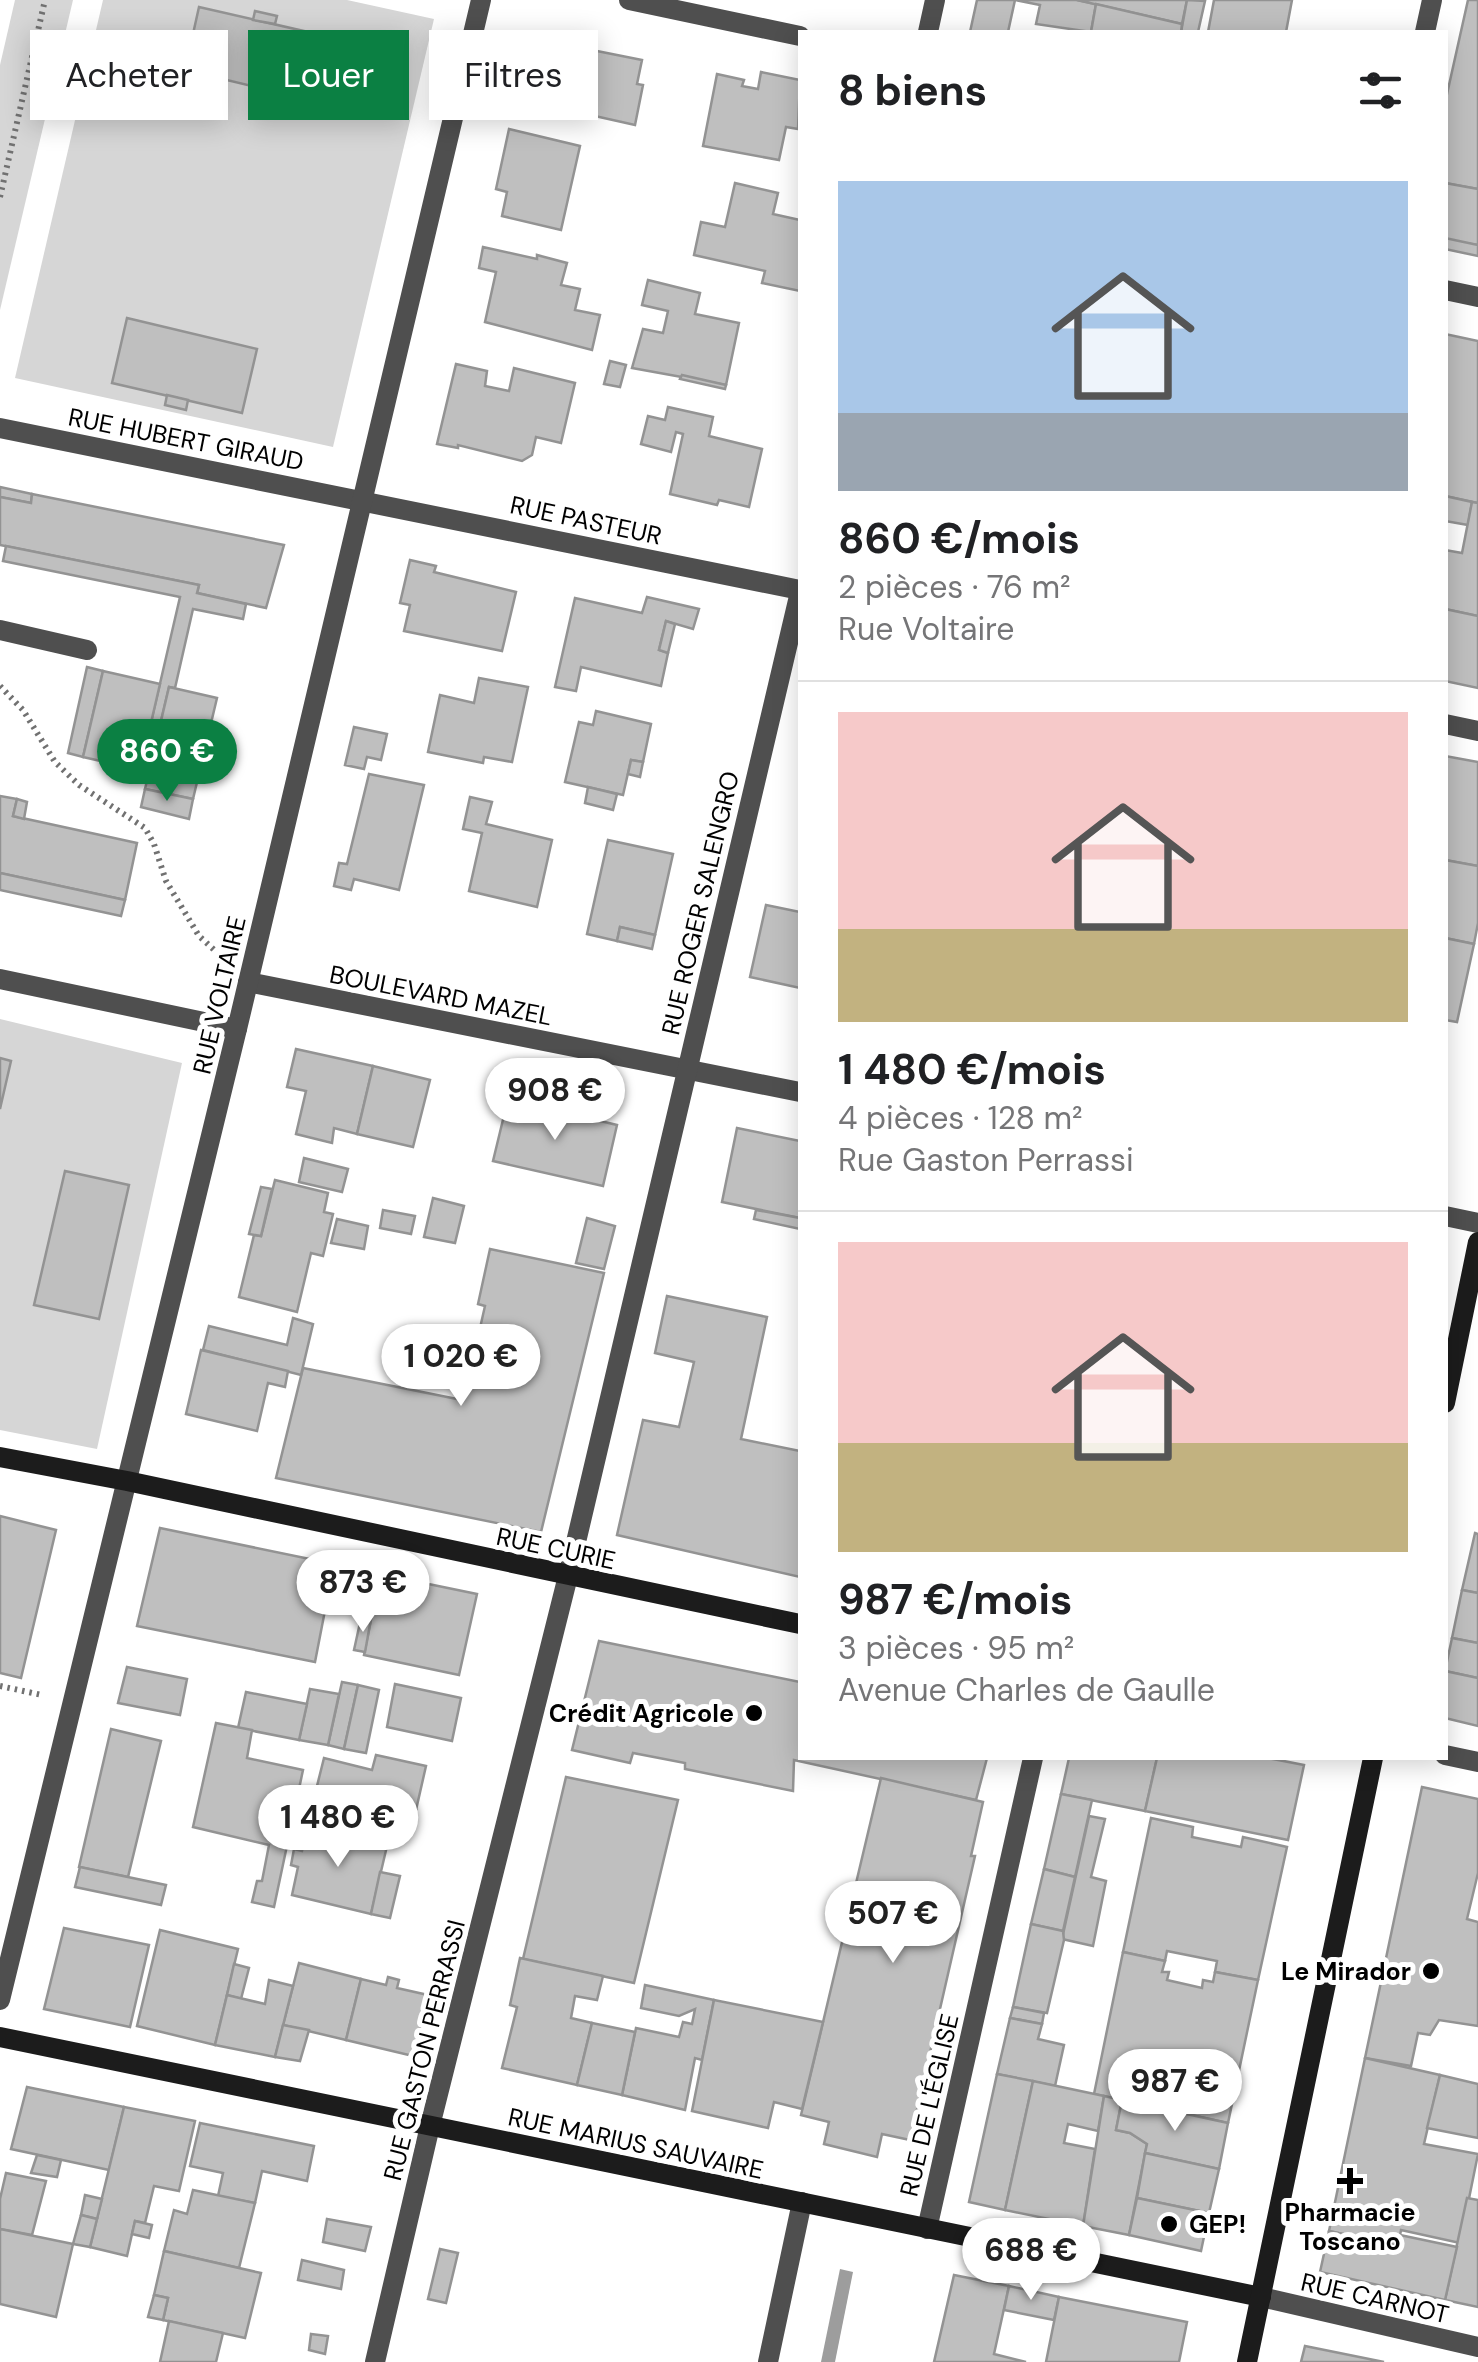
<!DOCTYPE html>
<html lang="fr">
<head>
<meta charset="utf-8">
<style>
  body { margin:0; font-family:"DM Sans",sans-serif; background:#f2f2f2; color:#202124; height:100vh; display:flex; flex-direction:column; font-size:38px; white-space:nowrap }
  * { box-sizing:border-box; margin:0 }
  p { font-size:32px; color:#757577 }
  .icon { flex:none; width:55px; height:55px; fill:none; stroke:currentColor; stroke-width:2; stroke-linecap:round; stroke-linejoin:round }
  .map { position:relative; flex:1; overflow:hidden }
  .details { position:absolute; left:798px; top:30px; width:650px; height:1730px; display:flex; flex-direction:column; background:#fff; border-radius:0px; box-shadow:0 5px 25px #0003 }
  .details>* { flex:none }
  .guide { position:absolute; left:30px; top:30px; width:618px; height:90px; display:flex; gap:20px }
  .price { position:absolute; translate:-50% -85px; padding:0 22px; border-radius:35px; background:#fff; color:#222; font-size:32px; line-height:65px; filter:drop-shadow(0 2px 5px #0008) }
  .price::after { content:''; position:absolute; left:50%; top:60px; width:30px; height:22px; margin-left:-15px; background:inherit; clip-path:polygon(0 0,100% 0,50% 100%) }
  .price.current { background:#0b8043; color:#fff }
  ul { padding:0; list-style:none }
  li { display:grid; align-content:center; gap:20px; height:530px; padding:0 40px }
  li+li { border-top:2px solid #e0e0e0 }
  li span { display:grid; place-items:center; height:310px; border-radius:0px; color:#555 }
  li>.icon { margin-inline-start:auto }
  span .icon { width:180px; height:180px; fill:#fffc; stroke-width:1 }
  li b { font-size:42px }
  h2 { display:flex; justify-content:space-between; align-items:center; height:120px; padding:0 40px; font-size:42px }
  .chip { padding:0 35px; border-radius:0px; background:#fff; box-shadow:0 5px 25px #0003; font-size:35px; line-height:90px }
  .chip.current { background:#0b8043; color:#fff }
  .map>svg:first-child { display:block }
  .green { fill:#d6d6d6 }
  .water { fill:#9d9d9d }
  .building { fill:#bfbfbf; stroke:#939393; stroke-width:2.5 }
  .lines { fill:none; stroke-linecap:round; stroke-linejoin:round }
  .path { stroke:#717171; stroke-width:6; stroke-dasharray:2.5 5; stroke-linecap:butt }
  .service { stroke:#4f4f4f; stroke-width:20 }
  .minor { stroke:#4f4f4f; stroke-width:20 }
  .secondary { stroke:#1c1c1c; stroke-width:20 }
  .poi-dot { fill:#000; stroke:#fff; stroke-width:4 }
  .labels { text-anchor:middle; stroke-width:10; stroke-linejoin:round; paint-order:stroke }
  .street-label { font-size:25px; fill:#000; stroke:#fff }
  .poi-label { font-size:25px; font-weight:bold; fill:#000; stroke:#fff; text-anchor:end }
</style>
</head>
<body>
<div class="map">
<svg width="1478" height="2362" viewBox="0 0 1478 2362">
  <rect width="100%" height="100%" fill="#fff"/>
  <g class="green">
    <polygon points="15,0 73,0 0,310 0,65"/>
    <polygon points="103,0 347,0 434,19 333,447 15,378"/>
    <polygon points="0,1019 182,1063 97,1449 0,1430"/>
  </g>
  <polygon class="water" points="840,2269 853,2272 835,2362 821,2362"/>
  <g class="building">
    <polygon points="977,0 1077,0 1096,4 1091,32 1036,24 1040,5 1015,0 1008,32 970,32"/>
    <polygon points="1077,0 1187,0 1182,24"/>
    <polygon points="1187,0 1205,1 1198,32 1181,32"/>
    <polygon points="1214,0 1292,0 1286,32 1208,32"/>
    <polygon points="1468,0 1478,0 1478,189 1445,183 1445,103"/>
    <polygon points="1096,4 1182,24 1181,32 1091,32"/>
    <polygon points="199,7 330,37 315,101 185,70"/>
    <polygon points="255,11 277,16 275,24 253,20"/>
    <polygon points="532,38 642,60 637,84 643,85 635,125 519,99"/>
    <polygon points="761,72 800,80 798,129 786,127 779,160 703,146 717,74 744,80 742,86 758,89"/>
    <polygon points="509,129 580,146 561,230 502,216 507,192 496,189"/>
    <polygon points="735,183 778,193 773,214 800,220 800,291 762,283 765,271 694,255 701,222 725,227"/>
    <polygon points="1445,183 1478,189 1478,245 1445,240"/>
    <polygon points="1445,238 1478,245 1478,256 1445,249"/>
    <polygon points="483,247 537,259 537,255 567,263 561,285 580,289 575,310 600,315 592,350 485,322 496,272 479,268"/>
    <polygon points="648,280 700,293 695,314 739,323 726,385 632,368 643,329 663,333 668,311 642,305"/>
    <polygon points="127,318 257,349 242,413 112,383"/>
    <polygon points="1445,334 1478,341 1478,503 1445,496"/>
    <polygon points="610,361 626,365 620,387 604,384"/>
    <polygon points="456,364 487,371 485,386 509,391 514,368 575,383 561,443 536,437 532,455 522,461 458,445 458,448 437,444"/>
    <polygon points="682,375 726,385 725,389 680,379"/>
    <polygon points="167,395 188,400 186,410 165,405"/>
    <polygon points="668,407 713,417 709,436 762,449 749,507 719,500 717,505 670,494 683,434 676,432 671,452 641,444 648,416 665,420"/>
    <polygon points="0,487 32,494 31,503 0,497"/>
    <polygon points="32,494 284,545 266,608 197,593 199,585 0,545 0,497 31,503"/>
    <polygon points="1445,496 1472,502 1468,525 1445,521"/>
    <polygon points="1472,502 1478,503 1478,616 1445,609 1445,550 1462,553"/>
    <polygon points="6,546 199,585 197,593 246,604 243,619 193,609 175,688 169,687 149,772 140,770 180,597 3,561"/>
    <polygon points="410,560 436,566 434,572 516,592 502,651 404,631 410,605 400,603"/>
    <polygon points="647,597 699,609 693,629 666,621 659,650 668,653 661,686 581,667 576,691 555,687 575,598 642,613"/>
    <polygon points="1445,609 1478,616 1478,688 1445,681"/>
    <polygon points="666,621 675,624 668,653 659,650"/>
    <polygon points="87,667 103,671 83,757 68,753"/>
    <polygon points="103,671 160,684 140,770 83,757"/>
    <polygon points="479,678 528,687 512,762 484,757 483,763 428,752 440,695 474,703"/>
    <polygon points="169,687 217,698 193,799 145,789"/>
    <polygon points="596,711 651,724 643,762 631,760 623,795 565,782 579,722 593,725"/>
    <polygon points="354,727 387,734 381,760 367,757 364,769 345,765"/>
    <polygon points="1445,756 1478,762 1478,866 1445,860"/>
    <polygon points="631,760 643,762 640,777 628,774"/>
    <polygon points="369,774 424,785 399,890 354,879 351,890 334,886 339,863 347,864"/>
    <polygon points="588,787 617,794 613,810 585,803"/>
    <polygon points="145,789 193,799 189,819 141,807"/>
    <polygon points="0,796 17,799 13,816 137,843 125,900 0,873"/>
    <polygon points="470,797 492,802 486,824 552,840 537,907 469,891 482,833 463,829"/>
    <polygon points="17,799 27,802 24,819 13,816"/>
    <polygon points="608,840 673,854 655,935 620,927 617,941 587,934"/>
    <polygon points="1445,860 1478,866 1478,923 1474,944 1445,938"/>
    <polygon points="0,873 125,900 121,916 0,890"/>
    <polygon points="766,905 800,912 800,988 750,977"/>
    <polygon points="620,927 655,935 652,949 617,941"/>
    <polygon points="1445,938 1474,944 1457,1022 1445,1020"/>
    <polygon points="296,1049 373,1066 357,1134 334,1128 332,1143 296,1134 306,1091 287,1087"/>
    <polygon points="0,1058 11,1061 0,1109"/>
    <polygon points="373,1066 430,1080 413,1147 357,1134"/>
    <polygon points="508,1099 617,1125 603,1186 493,1161"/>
    <polygon points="737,1128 800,1141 800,1218 722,1202"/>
    <polygon points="304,1158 348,1169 342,1192 299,1182"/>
    <polygon points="65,1171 129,1185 99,1319 34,1305"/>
    <polygon points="275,1180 328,1193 324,1212 333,1214 323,1256 311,1253 297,1312 239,1297 254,1235 261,1236"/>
    <polygon points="261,1187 272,1189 261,1236 249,1234"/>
    <polygon points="433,1198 464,1206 455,1243 424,1237"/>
    <polygon points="383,1210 415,1216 411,1234 380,1228"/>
    <polygon points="756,1210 800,1218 800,1229 754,1219"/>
    <polygon points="587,1218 615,1226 604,1269 576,1263"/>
    <polygon points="337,1219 368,1226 364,1249 331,1243"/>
    <polygon points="490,1249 604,1273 541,1532 276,1478 303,1368 457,1399 467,1358 473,1359 485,1306 478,1304"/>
    <polygon points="667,1296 767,1317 741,1439 800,1451 800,1577 617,1535 643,1420 679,1427 694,1362 655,1353"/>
    <polygon points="293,1318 313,1324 301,1375 203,1350 209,1326 287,1345"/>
    <polygon points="201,1350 288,1371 285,1387 268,1383 257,1431 186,1414"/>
    <polygon points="0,1516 56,1530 21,1678 0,1673"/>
    <polygon points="160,1528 334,1564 315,1662 137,1626"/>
    <polygon points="1475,1533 1478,1534 1478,1593 1462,1590"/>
    <polygon points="334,1564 380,1574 373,1612 327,1602"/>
    <polygon points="380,1574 477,1594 459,1675 364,1655"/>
    <polygon points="1462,1590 1478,1593 1478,1643 1452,1638"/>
    <polygon points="361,1618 371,1619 365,1652 354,1650"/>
    <polygon points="1452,1638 1478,1643 1478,1678 1445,1671"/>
    <polygon points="599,1641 800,1682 800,1758 987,1758 976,1800 794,1760 793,1791 685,1769 685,1763 633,1753 630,1763 572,1750"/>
    <polygon points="127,1667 187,1679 180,1715 118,1703"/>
    <polygon points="1445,1671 1478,1678 1478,1726 1445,1718"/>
    <polygon points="342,1682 358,1685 344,1749 328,1745"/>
    <polygon points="395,1684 461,1698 452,1741 387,1727"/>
    <polygon points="358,1685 379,1690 366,1753 344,1749"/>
    <polygon points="310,1689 339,1694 328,1745 299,1740"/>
    <polygon points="246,1692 307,1704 299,1740 238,1728"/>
    <polygon points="216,1723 252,1730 247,1758 303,1770 274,1907 252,1902 257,1881 262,1881 269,1845 193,1827"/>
    <polygon points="111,1729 161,1741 128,1877 79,1867"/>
    <polygon points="376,1755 426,1766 416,1810 397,1805 387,1846 307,1827 313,1805 306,1803 309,1789 316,1790 324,1758 372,1770"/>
    <polygon points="1069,1758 1157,1758 1145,1811 1061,1794"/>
    <polygon points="1157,1758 1268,1758 1304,1765 1288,1840 1145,1811"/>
    <polygon points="566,1777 678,1800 634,1983 523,1959"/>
    <polygon points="881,1778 983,1802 971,1856 975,1856 910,2140 882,2134 877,2157 824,2144 829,2122 801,2115"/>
    <polygon points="1422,1787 1478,1799 1478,1873 1467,1919 1478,1922 1478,2026 1439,2020 1430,2035 1418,2033 1411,2066 1365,2058"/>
    <polygon points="1061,1794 1092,1800 1075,1877 1044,1869"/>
    <polygon points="397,1805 416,1810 412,1825 393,1821"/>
    <polygon points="1089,1816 1105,1819 1091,1877 1106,1881 1093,1946 1062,1939"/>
    <polygon points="1151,1818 1193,1827 1192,1837 1241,1847 1243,1837 1287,1847 1258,1980 1215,1972 1217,1961 1167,1951 1165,1961 1123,1952"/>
    <polygon points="307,1827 387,1846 371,1914 292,1895 298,1867 291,1865 294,1849 302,1851"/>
    <polygon points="80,1867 166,1885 161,1905 75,1887"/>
    <polygon points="1044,1869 1075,1877 1063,1931 1031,1924"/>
    <polygon points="380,1872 400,1876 390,1918 371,1914"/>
    <polygon points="1031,1924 1063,1931 1064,1940 1047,2013 1013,2007"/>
    <polygon points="64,1928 149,1945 130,2027 44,2009"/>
    <polygon points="160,1930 238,1949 215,2045 137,2026"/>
    <polygon points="1123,1952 1165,1961 1162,1972 1169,1972 1167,1980 1202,1988 1203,1980 1213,1982 1215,1972 1258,1980 1228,2123 1094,2094"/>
    <polygon points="520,1958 603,1976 597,2000 575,1996 571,2018 592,2023 577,2085 502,2068 517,2007 510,2005"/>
    <polygon points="299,1963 361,1979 346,2040 283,2025"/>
    <polygon points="234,1964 249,1968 241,1999 227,1995"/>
    <polygon points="388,1977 399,1980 397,1988 428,1995 413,2056 346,2040 361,1979 386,1985"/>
    <polygon points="269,1980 293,1986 275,2057 215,2045 227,1995 265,2004"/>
    <polygon points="645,1985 714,2000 702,2060 695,2058 685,2110 622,2095 636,2028 679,2037 683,2022 692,2024 695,2009 679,2016 641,2008"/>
    <polygon points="714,2000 823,2022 802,2109 774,2102 768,2128 692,2111"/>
    <polygon points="1013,2007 1044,2013 1042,2024 1010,2018"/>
    <polygon points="1010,2018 1042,2024 1038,2039 1064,2045 1055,2086 997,2074"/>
    <polygon points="592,2023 635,2032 622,2095 577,2085"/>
    <polygon points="283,2025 309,2030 300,2061 275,2057"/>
    <polygon points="1365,2058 1440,2075 1424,2144 1478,2154 1460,2243 1401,2230 1398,2246 1329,2231"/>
    <polygon points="997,2074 1033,2081 1005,2210 969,2202"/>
    <polygon points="1440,2075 1478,2084 1478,2138 1427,2128"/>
    <polygon points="1033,2081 1104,2096 1098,2131 1068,2124 1064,2143 1095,2149 1083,2226 1005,2210"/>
    <polygon points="27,2087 124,2107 109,2170 11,2149"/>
    <polygon points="1104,2096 1122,2100 1116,2130 1130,2133 1147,2144 1129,2235 1083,2226"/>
    <polygon points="1122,2100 1228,2123 1219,2169 1145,2153 1147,2144 1130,2133 1116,2130"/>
    <polygon points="124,2107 195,2121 179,2191 154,2186 145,2223 135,2221 127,2256 90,2247"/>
    <polygon points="200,2123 314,2146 307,2181 262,2171 255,2203 218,2196 223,2173 190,2166"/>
    <polygon points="1145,2153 1219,2169 1209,2213 1137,2198"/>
    <polygon points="37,2155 61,2160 57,2177 31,2173"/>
    <polygon points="6,2173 46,2181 32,2235 0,2229 0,2199"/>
    <polygon points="193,2190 255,2203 239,2268 164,2251 174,2210 187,2214"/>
    <polygon points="85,2195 102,2199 97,2219 81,2215"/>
    <polygon points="1137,2198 1209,2213 1201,2251 1129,2235"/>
    <polygon points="1467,2198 1478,2200 1478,2307 1445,2300"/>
    <polygon points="81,2215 97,2219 90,2247 73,2244"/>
    <polygon points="327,2219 371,2227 365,2251 323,2242"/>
    <polygon points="135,2221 152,2225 149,2238 132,2234"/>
    <polygon points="0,2229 73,2244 56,2317 0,2304"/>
    <polygon points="1329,2231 1398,2246 1400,2235 1457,2247 1445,2300 1320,2272"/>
    <polygon points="440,2249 458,2253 446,2303 428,2299"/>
    <polygon points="164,2251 261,2273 245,2338 163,2320 168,2298 154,2295"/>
    <polygon points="302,2260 344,2270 341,2289 298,2280"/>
    <polygon points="954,2275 1009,2286 994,2354 1026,2362 934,2362"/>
    <polygon points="1009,2286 1059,2297 1054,2320 1004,2310"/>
    <polygon points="154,2295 168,2298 163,2320 148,2317"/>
    <polygon points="1059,2297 1187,2322 1179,2362 1046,2362"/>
    <polygon points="169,2321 223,2333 216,2362 160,2362"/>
    <polygon points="311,2334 328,2336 325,2354 309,2350"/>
    <polygon points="1305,2346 1384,2362 1301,2362"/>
  </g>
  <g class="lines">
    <g class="path">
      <polyline points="0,197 45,0"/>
      <polyline points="0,686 23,710 55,762 79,785 145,828 154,844 166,881 199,936 222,957"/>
      <polyline points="0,1686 42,1695"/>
    </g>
    <polyline class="service" points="0,630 87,650"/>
    <g class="minor">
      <polyline points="629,0 800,36"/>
      <polyline points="928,32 935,0"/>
      <polyline points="1425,32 1432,0"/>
      <polyline points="1445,290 1478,297"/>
      <polyline points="0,428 800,590"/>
      <polyline points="1445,724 1478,731"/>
      <polyline points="0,979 237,1029"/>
      <polyline points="248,982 800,1092"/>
      <polyline points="1445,1216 1478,1223"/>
      <polyline points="1445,1755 1478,1762"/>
      <polyline points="0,2000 237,1029 481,0"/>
      <polyline points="927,2229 1033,1758"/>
      <polyline points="1261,2297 1478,2347"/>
      <polyline points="375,2362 430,2126 568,1576 800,592"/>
      <polyline points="768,2362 802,2202"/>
    </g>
    <g class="secondary">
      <polyline points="1445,1403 1478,1242"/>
      <polyline points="0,1457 127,1481 800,1624"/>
      <polyline points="0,2037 1261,2297"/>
      <polyline points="1247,2362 1373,1758"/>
    </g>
  </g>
  <g class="poi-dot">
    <circle cx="754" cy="1713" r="10"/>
    <circle cx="1431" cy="1971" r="10"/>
    <path d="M1345 2166h10v10h10v10h-10v10h-10v-10h-10v-10h10z"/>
    <circle cx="1169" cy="2224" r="10"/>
  </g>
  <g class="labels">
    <g class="street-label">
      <text transform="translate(186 439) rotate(11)" y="9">RUE HUBERT GIRAUD</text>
      <text transform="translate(586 520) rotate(12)" y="9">RUE PASTEUR</text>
      <text transform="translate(700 903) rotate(-77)" y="9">RUE ROGER SALENGRO</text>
      <text transform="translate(219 995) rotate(-77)" y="9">RUE VOLTAIRE</text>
      <text transform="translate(441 995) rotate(11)" y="9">BOULEVARD MAZEL</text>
      <text transform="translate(556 1548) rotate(12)" y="9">RUE CURIE</text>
      <text transform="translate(424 2050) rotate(-76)" y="9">RUE GASTON PERRASSI</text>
      <text transform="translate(929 2105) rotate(-77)" y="9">RUE DE L'ÉGLISE</text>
      <text transform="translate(636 2143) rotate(12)" y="9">RUE MARIUS SAUVAIRE</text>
      <text transform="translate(1375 2298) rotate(13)" y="9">RUE CARNOT</text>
    </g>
    <g class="poi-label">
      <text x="734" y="1722">Crédit Agricole</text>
      <text x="1411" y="1980">Le Mirador</text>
      <text x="1350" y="2221" text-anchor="middle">Pharmacie<tspan x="1350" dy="29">Toscano</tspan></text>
      <text x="1189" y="2233" text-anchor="start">GEP!</text>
    </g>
  </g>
</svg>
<b class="price current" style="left:167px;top:804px">860 €</b>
<b class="price" style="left:555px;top:1143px">908 €</b>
<b class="price" style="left:461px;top:1409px">1 020 €</b>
<b class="price" style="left:363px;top:1635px">873 €</b>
<b class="price" style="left:338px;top:1870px">1 480 €</b>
<b class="price" style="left:893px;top:1966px">507 €</b>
<b class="price" style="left:1175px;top:2134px">987 €</b>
<b class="price" style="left:1031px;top:2303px">688 €</b>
<div class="guide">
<a class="chip">Acheter</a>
<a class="chip current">Louer</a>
<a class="chip">Filtres</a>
</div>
<section class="details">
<h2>8 biens<svg class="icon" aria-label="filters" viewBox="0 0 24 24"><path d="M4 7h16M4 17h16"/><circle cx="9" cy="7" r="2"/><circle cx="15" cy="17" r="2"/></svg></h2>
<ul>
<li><span style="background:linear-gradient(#a9c7e8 75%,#9aa5b1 0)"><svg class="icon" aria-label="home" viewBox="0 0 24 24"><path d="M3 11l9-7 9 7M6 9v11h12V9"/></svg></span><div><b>860 €/mois</b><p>2 pièces · 76 m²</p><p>Rue Voltaire</p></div></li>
<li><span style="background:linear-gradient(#f6c9c9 70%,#c2b280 0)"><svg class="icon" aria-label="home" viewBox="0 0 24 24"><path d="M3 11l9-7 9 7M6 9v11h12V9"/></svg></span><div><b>1 480 €/mois</b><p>4 pièces · 128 m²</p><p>Rue Gaston Perrassi</p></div></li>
<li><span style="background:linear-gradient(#f6c9c9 65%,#c2b280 0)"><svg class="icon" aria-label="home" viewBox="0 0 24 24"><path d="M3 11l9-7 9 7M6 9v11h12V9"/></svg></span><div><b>987 €/mois</b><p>3 pièces · 95 m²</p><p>Avenue Charles de Gaulle</p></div></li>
</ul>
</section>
</div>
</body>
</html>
